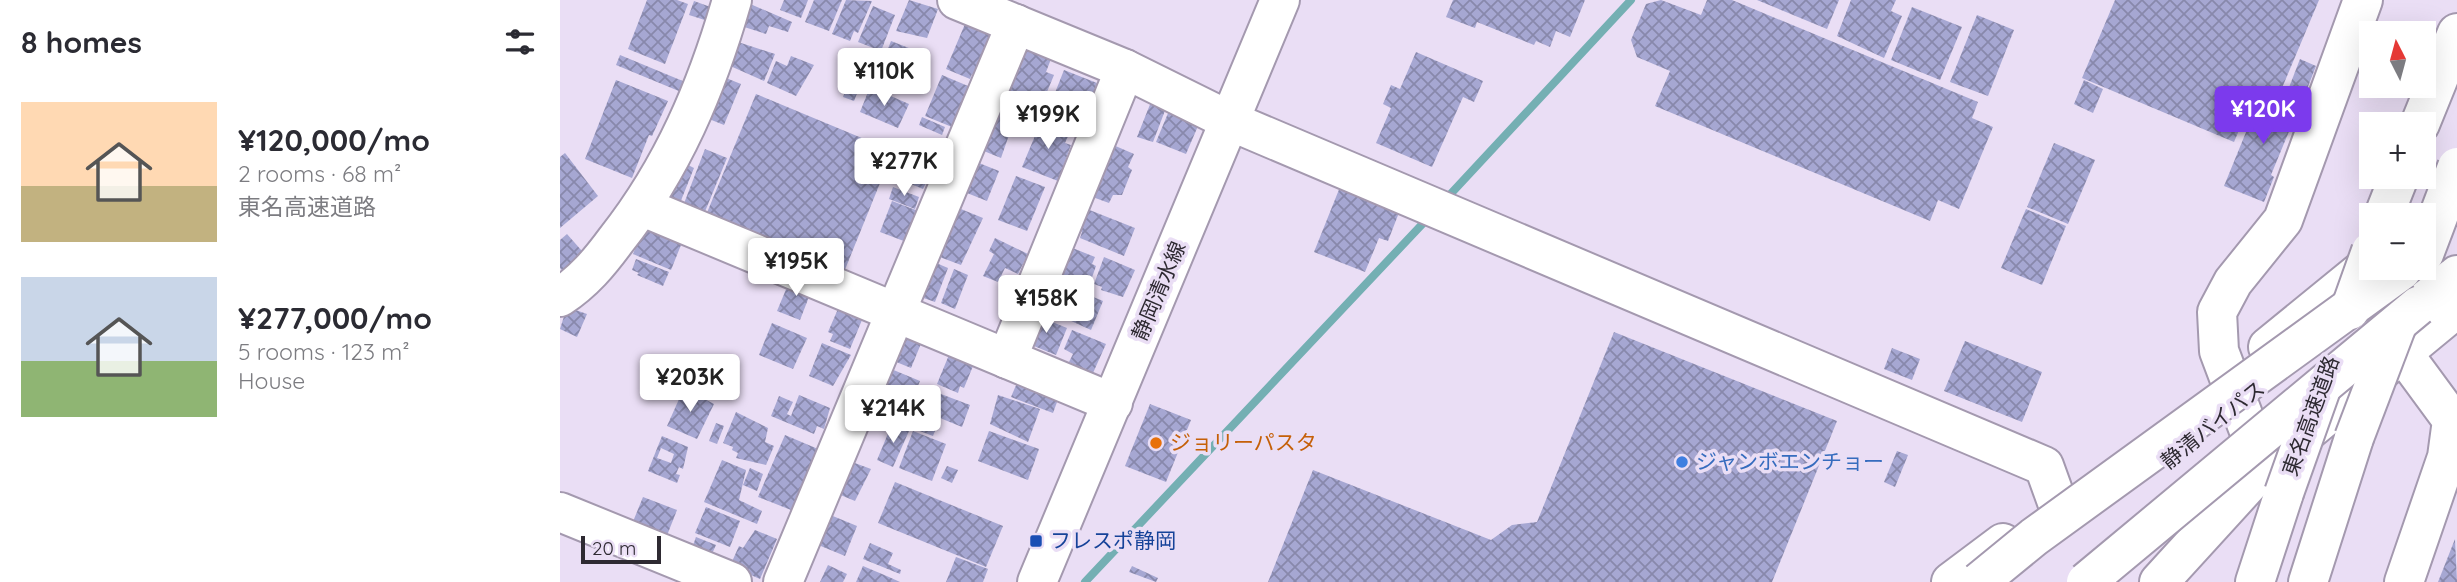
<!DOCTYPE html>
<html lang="en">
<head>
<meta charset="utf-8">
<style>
  body { margin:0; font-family:Quicksand,"Noto Sans JP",sans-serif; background:#f7f7f7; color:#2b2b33; height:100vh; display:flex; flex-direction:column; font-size:26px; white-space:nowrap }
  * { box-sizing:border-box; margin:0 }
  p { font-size:23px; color:#7c7c81 }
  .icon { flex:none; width:38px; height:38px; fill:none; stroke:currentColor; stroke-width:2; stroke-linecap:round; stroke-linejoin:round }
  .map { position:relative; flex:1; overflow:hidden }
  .side { display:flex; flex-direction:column; background:#fff; width:560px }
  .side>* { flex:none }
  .needle { width:46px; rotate:354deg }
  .tools { position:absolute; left:1799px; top:21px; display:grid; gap:14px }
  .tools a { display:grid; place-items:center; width:77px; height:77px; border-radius:0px; background:#fff; box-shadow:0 7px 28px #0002; font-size:35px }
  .scale { position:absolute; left:21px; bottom:18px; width:80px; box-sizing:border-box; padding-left:7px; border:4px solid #2e2a32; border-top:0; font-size:19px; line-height:24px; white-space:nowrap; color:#2e2a32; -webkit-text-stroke:5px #eadef5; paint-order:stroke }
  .price { position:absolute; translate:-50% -60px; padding:0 16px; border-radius:7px; background:#fff; color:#222; font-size:23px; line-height:46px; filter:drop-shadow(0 2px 4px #0008) }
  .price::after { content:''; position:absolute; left:50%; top:42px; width:21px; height:16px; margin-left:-10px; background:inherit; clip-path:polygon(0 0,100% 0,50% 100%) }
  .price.active { background:#7c3aed; color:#fff }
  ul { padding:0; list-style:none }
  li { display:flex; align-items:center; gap:21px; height:175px; padding:0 21px }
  li span { display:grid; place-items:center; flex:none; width:196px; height:140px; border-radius:0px; color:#555 }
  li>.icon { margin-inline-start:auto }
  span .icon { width:84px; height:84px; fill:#fffc; stroke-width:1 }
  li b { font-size:30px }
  h2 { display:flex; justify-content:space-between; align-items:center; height:84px; padding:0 21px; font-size:30px }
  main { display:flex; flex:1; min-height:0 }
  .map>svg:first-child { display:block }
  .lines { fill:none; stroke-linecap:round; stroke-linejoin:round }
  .stream { stroke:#74afb3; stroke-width:8 }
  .building { fill:url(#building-cross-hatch); fill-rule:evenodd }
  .minor-casing { stroke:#a499af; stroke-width:42 }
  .major-casing { stroke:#a499af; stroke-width:42 }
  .highway-casing { stroke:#a499af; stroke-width:42 }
  .minor { stroke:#fff; stroke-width:38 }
  .major { stroke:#fff; stroke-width:38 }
  .highway { stroke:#fff; stroke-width:38 }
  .highway-bridge-casing { stroke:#a499af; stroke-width:42; stroke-linecap:butt }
  .highway-bridge { stroke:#fff; stroke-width:38 }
  .food-dot { fill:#e8710a; stroke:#eadef5; stroke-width:2.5 }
  .shop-dot { fill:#3f7fe0; stroke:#eadef5; stroke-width:2.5 }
  .transit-dot { fill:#1a4fb4; stroke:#eadef5; stroke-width:2.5 }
  .labels { text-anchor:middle; stroke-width:7; stroke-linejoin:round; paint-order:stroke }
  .street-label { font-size:21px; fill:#2e2a32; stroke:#eadef5 }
  .food-label { font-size:21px; fill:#c56008; stroke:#eadef5; text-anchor:start }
  .shop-label { font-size:21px; fill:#366cbe; stroke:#eadef5; text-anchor:start }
  .transit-label { font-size:21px; fill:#164399; stroke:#eadef5; text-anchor:start }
</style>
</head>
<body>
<main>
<section class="side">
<h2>8 homes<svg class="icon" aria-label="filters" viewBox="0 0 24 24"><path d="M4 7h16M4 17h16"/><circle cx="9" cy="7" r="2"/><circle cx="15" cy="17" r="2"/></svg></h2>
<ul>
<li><span style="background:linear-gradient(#ffd9b3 60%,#c2b280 0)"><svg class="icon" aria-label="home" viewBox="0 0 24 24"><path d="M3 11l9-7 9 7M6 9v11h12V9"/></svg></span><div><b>¥120,000/mo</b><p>2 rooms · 68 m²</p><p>東名高速道路</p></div></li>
<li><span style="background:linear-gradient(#c9d6e8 60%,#8fb573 0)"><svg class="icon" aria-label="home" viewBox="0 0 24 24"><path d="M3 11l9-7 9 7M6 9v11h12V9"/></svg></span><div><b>¥277,000/mo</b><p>5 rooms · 123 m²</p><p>House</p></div></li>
</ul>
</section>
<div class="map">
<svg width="1897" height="582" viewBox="0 0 1897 582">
  <defs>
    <pattern id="building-cross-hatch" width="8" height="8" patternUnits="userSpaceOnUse" patternTransform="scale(1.75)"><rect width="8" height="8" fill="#a6a7d2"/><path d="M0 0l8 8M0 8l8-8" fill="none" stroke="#8888ab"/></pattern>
  </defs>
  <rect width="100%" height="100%" fill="#eadef5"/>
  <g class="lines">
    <g class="stream">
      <polyline points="885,200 1071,0"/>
      <polyline points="525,582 869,217"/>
    </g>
  </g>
  <g class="building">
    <polygon points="87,0 117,0 128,4 105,64 68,49"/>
    <polygon points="224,0 248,0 241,18 220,10"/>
    <polygon points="254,0 282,0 269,31 245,22"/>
    <polygon points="286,0 312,1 298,33 294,31 290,41 272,34"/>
    <polygon points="349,0 378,9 367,38 336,31"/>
    <polygon points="893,0 1025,0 1010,37 996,31 990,47 976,41 974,45 917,22 915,28 886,17"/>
    <polygon points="1101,0 1141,15 1147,0 1172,0 1418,102 1412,118 1433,127 1399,209 1378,200 1370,221 1095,106 1110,71 1077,57 1071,40 1086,4"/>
    <polygon points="1197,0 1279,0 1267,29"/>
    <polygon points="1291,0 1336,0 1331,11 1342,16 1324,58 1277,36"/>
    <polygon points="1555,0 1759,0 1719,95 1698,86 1674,142 1522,78"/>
    <polygon points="134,1 156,9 151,22 129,15"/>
    <polygon points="188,3 232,22 228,32 209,26 206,34 181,26"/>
    <polygon points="313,6 335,15 321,51 298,42"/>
    <polygon points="1352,7 1402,27 1380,80 1331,60"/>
    <polygon points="1417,15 1454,30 1428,96 1390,82"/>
    <polygon points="405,24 435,35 418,77 412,74 410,79 386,69"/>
    <polygon points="331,41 364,54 355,78 346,75 343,81 319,72"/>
    <polygon points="178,42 215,54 204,81 168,65"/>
    <polygon points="457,46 491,59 486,72 494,75 482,104 445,90"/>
    <polygon points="856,52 923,81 914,102 903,97 872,167 816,143 831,108 823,104 831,85 840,89"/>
    <polygon points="60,55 130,84 126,94 56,65"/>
    <polygon points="231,56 254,65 236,96 207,83 216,61 227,66"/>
    <polygon points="1740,59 1756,66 1744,97 1728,90"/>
    <polygon points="504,70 537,83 522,121 489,108"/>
    <polygon points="382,75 408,86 392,127 365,116"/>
    <polygon points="161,76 181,84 164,125 144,117"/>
    <polygon points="291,77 302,81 294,101 283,97"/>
    <polygon points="56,80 108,101 92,136 89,135 72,178 25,159"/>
    <polygon points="1524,80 1543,89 1533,113 1514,104"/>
    <polygon points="310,87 349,104 338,128 300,112"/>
    <polygon points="1724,92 1742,100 1711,175 1714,177 1704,202 1664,186 1702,93 1721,100"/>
    <polygon points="196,94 333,151 284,272 146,215"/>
    <polygon points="591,102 606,108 593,142 577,137"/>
    <polygon points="431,105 456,115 441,158 414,147"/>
    <polygon points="611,106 641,119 626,154 596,142"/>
    <polygon points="362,117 385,127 382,135 359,125"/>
    <polygon points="482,119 511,130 505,143 511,145 498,181 462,167"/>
    <polygon points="365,140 389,149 375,183 341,170 347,154 358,158"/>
    <polygon points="544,141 574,154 568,167 572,170 562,195 553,195 549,203 527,195"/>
    <polygon points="1494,143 1535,160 1508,224 1467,207"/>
    <polygon points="145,149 167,158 144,214 123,206"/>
    <polygon points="5,153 38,196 0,228 0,157"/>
    <polygon points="409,159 439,171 427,201 397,189"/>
    <polygon points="126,164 134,168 120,203 103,197"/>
    <polygon points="346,176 366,183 363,189 344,181"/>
    <polygon points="456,176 485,187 467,231 438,220"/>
    <polygon points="333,187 359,197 355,209 329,199"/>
    <polygon points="780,187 840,210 828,241 819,238 805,272 754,252"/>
    <polygon points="332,201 361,212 349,243 320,232"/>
    <polygon points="391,205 423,218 401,265 377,256"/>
    <polygon points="527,209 575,228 564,256 520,238 522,232 519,230"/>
    <polygon points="1466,209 1506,226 1482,285 1441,268"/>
    <polygon points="87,219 125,235 111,270 73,254"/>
    <polygon points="7,234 29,259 8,277 0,268 0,240"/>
    <polygon points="435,238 468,254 458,274 445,268 438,282 423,276 434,254 429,251"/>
    <polygon points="505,245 535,257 532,264 536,266 530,283 524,280 522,283 494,272"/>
    <polygon points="544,257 575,270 563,297 541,290 542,287 534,284"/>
    <polygon points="76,259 109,272 103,286 77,275 79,273 72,270"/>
    <polygon points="369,260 388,268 375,302 355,295"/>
    <polygon points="394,269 408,275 395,309 381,303"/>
    <polygon points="232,275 254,284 240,320 217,311"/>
    <polygon points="521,292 543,301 531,330 509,320"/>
    <polygon points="281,302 294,307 290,316 302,320 290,349 270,341 273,334 268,332"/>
    <polygon points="7,307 27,314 17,337 0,329"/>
    <polygon points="475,315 507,328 496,355 464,342"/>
    <polygon points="212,323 247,338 233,369 199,355"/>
    <polygon points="338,323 365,334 351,368 324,357"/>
    <polygon points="512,330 546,344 533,373 509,362 513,354 504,349"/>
    <polygon points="1054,332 1277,421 1212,582 708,582 753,470 931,540 952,525 977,522"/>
    <polygon points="1405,341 1482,372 1462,422 1384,391"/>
    <polygon points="262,343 291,355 273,386 249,376"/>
    <polygon points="1332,348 1360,359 1352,380 1324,369"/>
    <polygon points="391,350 410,357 407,364 413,366 404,388 400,386 398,393 377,384"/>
    <polygon points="324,366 360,381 350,406 338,401 334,409 315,400"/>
    <polygon points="459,378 500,394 493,413 451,397"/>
    <polygon points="124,388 154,404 137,439 107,426"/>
    <polygon points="373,391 410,405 402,427 380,418 373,436 357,430"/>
    <polygon points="239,395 270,408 264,429 257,426 254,434 211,416 219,396 233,402 227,414 231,416"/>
    <polygon points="438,395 480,409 468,442 430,424"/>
    <polygon points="590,404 631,420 606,482 565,466"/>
    <polygon points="176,412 208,428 205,442 214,446 206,465 176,458 178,453 172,450 173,447 163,443"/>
    <polygon points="156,423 164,426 157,444 149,441"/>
    <polygon points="332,424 349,431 333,467 317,460"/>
    <polygon points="353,431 386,444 372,481 339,468"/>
    <polygon points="429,431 479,449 468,480 418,461"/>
    <polygon points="225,435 258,449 242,497 238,496 231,510 198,497"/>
    <path d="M102,436L128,447L123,469L119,467L116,474L120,475L117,483L88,471ZM101,448L114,454L111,463L97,458Z"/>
    <polygon points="1337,451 1348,455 1335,487 1324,482"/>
    <polygon points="284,459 311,469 295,501 271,491"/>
    <polygon points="162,460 186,470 179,500 202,511 197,524 144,502"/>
    <polygon points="387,466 398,470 392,483 381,478"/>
    <polygon points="190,468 203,474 197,491 183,485"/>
    <polygon points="335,482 443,526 426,567 318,523"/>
    <polygon points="83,497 117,510 106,538 72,524"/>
    <polygon points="146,507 180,521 170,547 135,533"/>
    <polygon points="268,514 297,526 285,556 256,544"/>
    <polygon points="195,530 217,539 200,579 170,566 179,546 183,548"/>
    <polygon points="136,537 156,545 151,556 132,548"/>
    <polygon points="1895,539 1897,582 1878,582"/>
    <polygon points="310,543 333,553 328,564 341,570 340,574 303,559"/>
    <polygon points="396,557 428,569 423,582 386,582"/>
    <polygon points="268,565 287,574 283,582 260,582"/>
    <polygon points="303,566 329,577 340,582 296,582"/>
    <polygon points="572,566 598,578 596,582 569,572"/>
  </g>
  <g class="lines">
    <defs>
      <g id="minor">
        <polyline points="397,0 565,69 670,121 1484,466 1497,502"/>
        <polyline points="83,207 553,403"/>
        <path d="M0,297C24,281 39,263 56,240C113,168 147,87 172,0"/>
        <polyline points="1842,352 1892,420 1887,457 1844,582"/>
        <polyline points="447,359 565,69"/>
        <polyline points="1703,468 1659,351 1657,312 1673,282 1723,220 1803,0"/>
        <polyline points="0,512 172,582"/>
        <polyline points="223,582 456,24"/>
      </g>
      <polyline id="major" points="477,582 720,0"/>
      <g id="highway">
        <polyline points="1860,124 1897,33"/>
        <polyline points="1824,215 1839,177"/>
        <polyline points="1858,306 1897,275"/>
        <polyline points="1708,347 1811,263"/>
        <polyline points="1391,582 1443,543"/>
        <polyline points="1599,582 1703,468 1897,308"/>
        <polyline points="1695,582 1724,493"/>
        <polyline points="1748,582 1794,438"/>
      </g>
    </defs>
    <use href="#minor" class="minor-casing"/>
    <use href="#major" class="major-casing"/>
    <use href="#highway" class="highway-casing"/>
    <use href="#minor" class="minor"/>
    <use href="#major" class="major"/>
    <use href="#highway" class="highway"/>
    <defs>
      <g id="highway-bridge">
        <polyline points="1864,254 1897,167"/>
        <polyline points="1790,310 1811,251"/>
        <polyline points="1794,438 1837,325"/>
        <polyline points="1724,493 1761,389"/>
        <polyline points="1419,582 1474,537 1842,270"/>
        <polyline points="1526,582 1858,306"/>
      </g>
    </defs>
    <use href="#highway-bridge" class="highway-bridge-casing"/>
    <use href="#highway-bridge" class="highway-bridge"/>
  </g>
  <circle class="food-dot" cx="596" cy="443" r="7"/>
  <circle class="shop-dot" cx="1122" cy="462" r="7"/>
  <rect class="transit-dot" x="469" y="534" width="14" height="14" rx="3.5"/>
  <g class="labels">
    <g class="street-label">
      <text transform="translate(599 291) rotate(-67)" y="7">静岡清水線</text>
      <text transform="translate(1751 416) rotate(-70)" y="7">東名高速道路</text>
      <text transform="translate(1653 425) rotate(-39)" y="7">静清バイパス</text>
    </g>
    <g class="food-label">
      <text x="610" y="450">ジョリーパスタ</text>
    </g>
    <g class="shop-label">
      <text x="1136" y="469">ジャンボエンチョー</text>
    </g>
    <g class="transit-label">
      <text x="490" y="548">フレスポ静岡</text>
    </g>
  </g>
</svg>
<div class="tools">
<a><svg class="needle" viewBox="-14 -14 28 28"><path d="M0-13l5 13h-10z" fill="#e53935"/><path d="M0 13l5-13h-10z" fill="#7c7c81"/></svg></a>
<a>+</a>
<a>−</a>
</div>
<div class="scale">20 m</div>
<b class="price" style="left:324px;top:108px">¥110K</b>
<b class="price active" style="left:1703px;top:146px">¥120K</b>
<b class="price" style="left:488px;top:151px">¥199K</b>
<b class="price" style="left:344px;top:198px">¥277K</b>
<b class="price" style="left:236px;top:298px">¥195K</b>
<b class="price" style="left:486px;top:335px">¥158K</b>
<b class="price" style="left:130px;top:414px">¥203K</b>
<b class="price" style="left:333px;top:445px">¥214K</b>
</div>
</main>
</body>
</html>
